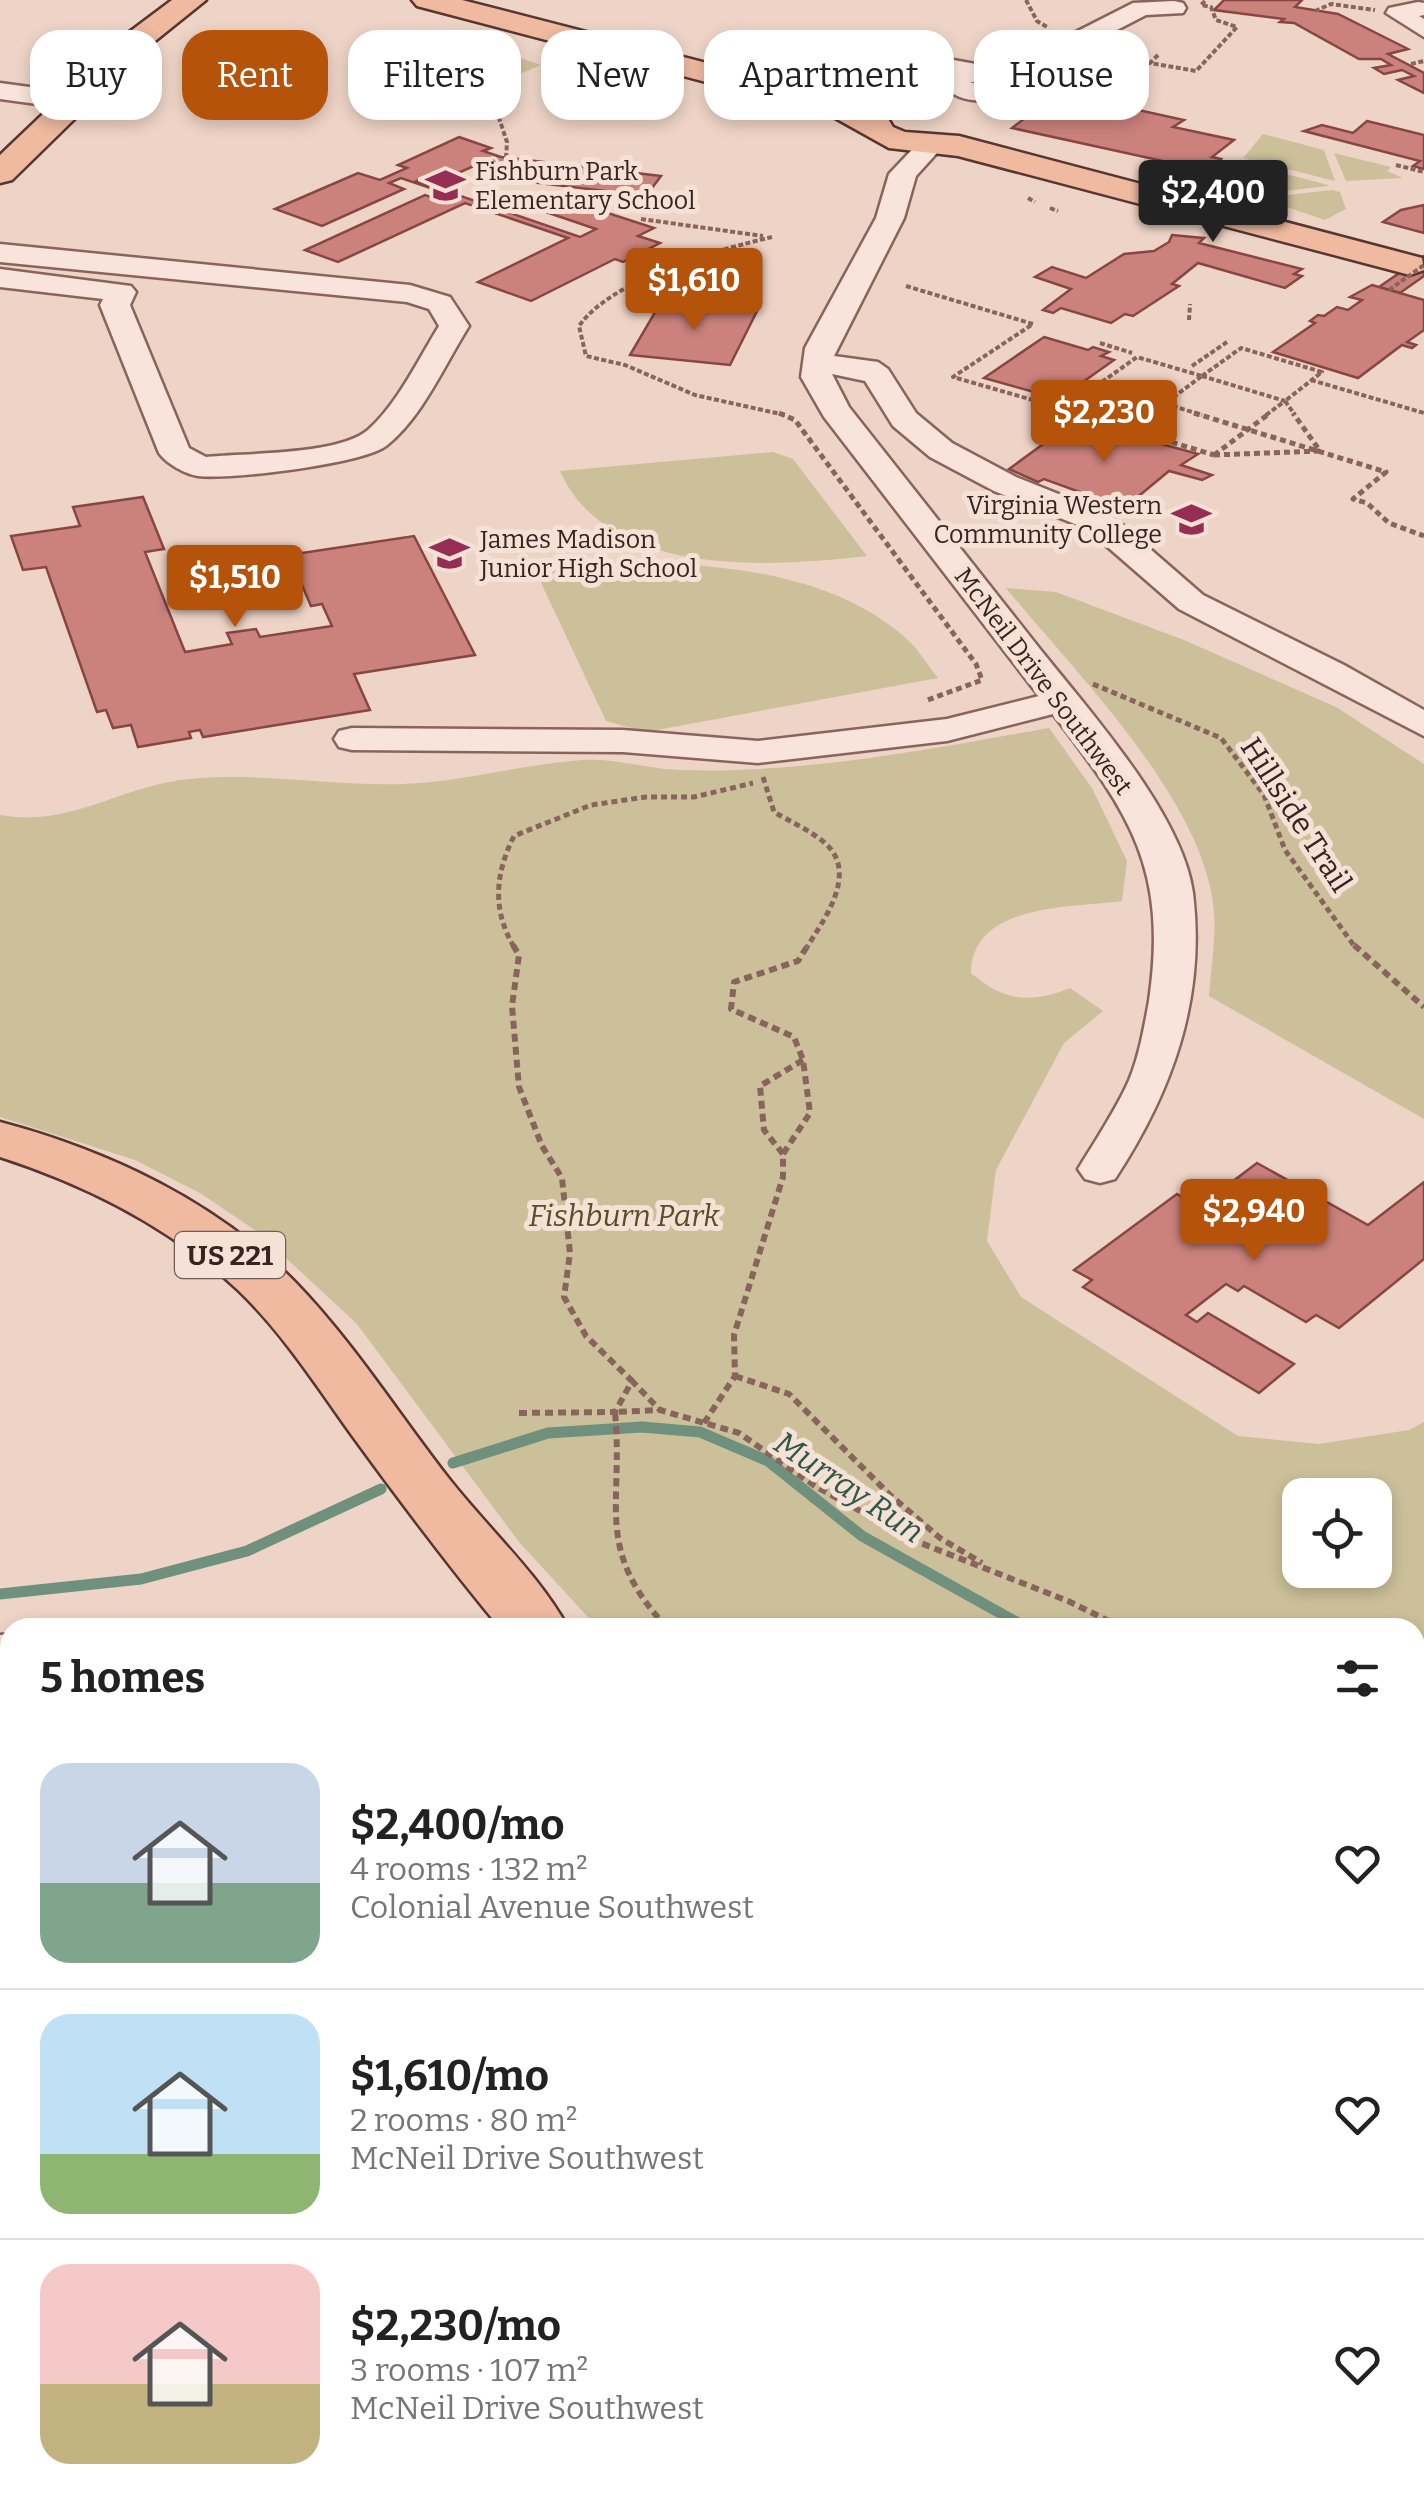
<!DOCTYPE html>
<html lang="en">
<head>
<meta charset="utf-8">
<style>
  body { margin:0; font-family:Bitter,serif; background:#f6f6f6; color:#222; height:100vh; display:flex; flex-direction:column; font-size:38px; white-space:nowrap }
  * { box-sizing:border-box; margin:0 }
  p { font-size:32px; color:#767676 }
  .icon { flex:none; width:55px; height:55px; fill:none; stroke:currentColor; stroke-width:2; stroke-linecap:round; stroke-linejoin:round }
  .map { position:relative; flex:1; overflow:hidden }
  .details { position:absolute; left:0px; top:1618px; width:1425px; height:892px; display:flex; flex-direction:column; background:#fff; border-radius:30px 30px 0 0; box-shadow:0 5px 15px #0003 }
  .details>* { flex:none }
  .guide { position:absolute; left:30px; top:30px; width:1365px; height:90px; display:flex; gap:20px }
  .fabs { position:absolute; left:1282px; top:1478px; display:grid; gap:20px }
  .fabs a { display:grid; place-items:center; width:110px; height:110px; border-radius:20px; background:#fff; box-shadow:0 5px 15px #0003; font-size:50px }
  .price { position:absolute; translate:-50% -85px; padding:0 22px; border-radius:10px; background:#b45309; color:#fff; font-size:32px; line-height:65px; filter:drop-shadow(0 2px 5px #0008) }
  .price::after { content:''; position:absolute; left:50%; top:60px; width:30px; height:22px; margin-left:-15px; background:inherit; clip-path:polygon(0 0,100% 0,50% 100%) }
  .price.current { background:#222; color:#fff }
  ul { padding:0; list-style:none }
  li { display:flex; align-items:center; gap:30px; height:250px; padding:0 40px }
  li+li { border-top:2px solid #e0e0e0 }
  li span { display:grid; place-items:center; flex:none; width:280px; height:200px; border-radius:30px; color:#555 }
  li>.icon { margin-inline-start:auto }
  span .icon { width:120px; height:120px; fill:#fffc; stroke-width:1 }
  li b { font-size:42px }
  h2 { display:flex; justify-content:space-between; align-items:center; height:120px; padding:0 40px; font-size:42px }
  .pill { padding:0 35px; border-radius:30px; background:#fff; box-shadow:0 5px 15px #0003; font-size:35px; line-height:90px }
  .pill.current { background:#b45309; color:#fff }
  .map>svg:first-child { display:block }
  .green { fill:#ccc09a; fill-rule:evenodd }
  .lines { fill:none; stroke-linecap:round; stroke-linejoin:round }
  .stream-far1 { stroke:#6e907c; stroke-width:11 }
  .stream { stroke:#6e907c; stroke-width:15 }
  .building { fill:#cb827d; stroke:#874643; stroke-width:2.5 }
  .minor-casing { stroke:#89645c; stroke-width:5 }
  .major-casing { stroke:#573530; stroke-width:5 }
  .path-far3 { stroke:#89645c; stroke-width:4; stroke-dasharray:5 2.5; stroke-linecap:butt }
  .path-far2 { stroke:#89645c; stroke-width:5; stroke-dasharray:6 4; stroke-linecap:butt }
  .path-far1 { stroke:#89645c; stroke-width:6; stroke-dasharray:8 5; stroke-linecap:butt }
  .path { stroke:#89645c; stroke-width:8; stroke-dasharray:10 6; stroke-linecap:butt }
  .minor { fill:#f8e4da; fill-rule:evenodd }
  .major { fill:#efbaa0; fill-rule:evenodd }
  .path-bridge { stroke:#89645c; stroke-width:4; stroke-dasharray:5 2.5; stroke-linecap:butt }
  .labels { text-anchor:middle; stroke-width:10; stroke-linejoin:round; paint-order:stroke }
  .far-poi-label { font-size:25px; fill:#392320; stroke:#f5e1d6; text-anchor:start }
  .far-street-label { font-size:25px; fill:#392320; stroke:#f5e1d6 }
  .shield { fill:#f5e1d6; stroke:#715c57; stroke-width:2.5 }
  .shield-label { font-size:28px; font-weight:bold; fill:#392320 }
  .street-label { font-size:30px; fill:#392320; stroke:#f5e1d6 }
  .park-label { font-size:30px; font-style:italic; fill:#555027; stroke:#f5e1d6 }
  .water-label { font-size:32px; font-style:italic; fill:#2f5947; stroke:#f5e1d6 }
</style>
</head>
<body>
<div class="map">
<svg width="1424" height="2508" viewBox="0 0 1424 2508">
  <rect width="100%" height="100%" fill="#eed4c6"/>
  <g class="green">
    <path d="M512,55L541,65L503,81L446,77C466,62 491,68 512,55Z"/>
    <polygon points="1263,134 1324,150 1335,181 1243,158"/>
    <polygon points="1334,153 1391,167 1387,171 1403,178 1346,181"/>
    <polygon points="1237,161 1328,185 1328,186 1250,195 1182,181"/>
    <polygon points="1332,190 1340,192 1346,209 1325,220 1260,198"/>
    <path d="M773,452L793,459L867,556C771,567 608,579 560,471Z"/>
    <path d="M610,562C709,563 832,569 910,642C920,652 929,667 938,678L646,732L606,721L535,570Z"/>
    <path d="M1006,588L1056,592L1184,640L1336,707L1424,764V1119L1209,996C1211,968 1216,939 1214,912C1205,800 1075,673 1006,588Z"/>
    <path d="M1049,728L1092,788L1127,861L1122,901C1071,908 972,903 971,973C1003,1001 1031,1004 1070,988L1103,1011L1064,1043L996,1170L987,1241L1021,1297L1238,1436L1319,1444L1409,1430L1424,1422V1984L1415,1983V1628L597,1627L519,1542L357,1324L258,1232L200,1193L135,1160L0,1117V815C71,828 121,785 190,779C261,772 332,786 402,784C463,782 522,764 583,760C615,758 648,769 681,770C803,774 929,749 1049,728ZM1300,1495H1375V1570H1300Z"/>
    <polygon points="0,1680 10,1680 10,2342 0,2243"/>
    <polygon points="1415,2298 1424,2330 1424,2508 27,2508 26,2500 1415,2500"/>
  </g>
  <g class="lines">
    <g class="stream-far1">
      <polyline points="453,1463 548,1433 642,1427 700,1432 768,1461 862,1536 1027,1628"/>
      <polyline points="0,1594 141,1579 247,1551 381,1489"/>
    </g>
    <polyline class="stream" points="1415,1759 1424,1760"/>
  </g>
  <g class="building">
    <polygon points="1224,0 1302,0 1295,7 1338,14 1408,49 1388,54 1424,73 1424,93 1398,80 1414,76 1402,70 1384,74 1374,68 1391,65 1381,59 1359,59 1294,23 1280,22 1284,19 1214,10"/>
    <polygon points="1070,95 1184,120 1173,127 1234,140 1212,157 1221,159 1208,171 1012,128 1033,112 1019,109 1032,98 1060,103"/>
    <polygon points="1367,121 1424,135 1424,169 1413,166 1420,161 1304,131 1322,125 1353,133"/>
    <polygon points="459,137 491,148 483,151 501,157 661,176 646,196 489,177 492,163 485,161 456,174 443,170 417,181 580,237 596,229 540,210 565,199 654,228 638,236 660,243 623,262 615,259 531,301 478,282 568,238 465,203 338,262 305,250 425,195 442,201 454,196 401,178 389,183 404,189 322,226 275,209 358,173 380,180 407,168 398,165"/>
    <polygon points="1424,205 1424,233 1383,222 1401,210"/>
    <polygon points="1172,235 1204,238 1199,243 1302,269 1294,274 1302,276 1285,288 1198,263 1172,284 1179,286 1133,316 1125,314 1111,323 1061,308 1053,313 1043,310 1071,289 1035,277 1052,267 1086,278 1124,254 1154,251 1169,242"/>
    <polygon points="1424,256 1424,276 1400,293 1379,287"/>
    <polygon points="1372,285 1424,300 1424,330 1407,342 1416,345 1412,348 1402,345 1358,378 1273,352 1315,323 1310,321 1318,315 1324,316 1337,307 1348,310 1362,300 1350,297"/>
    <polygon points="661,302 757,311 730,365 630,355"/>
    <polygon points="1044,337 1088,350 1093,347 1109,352 1101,356 1114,360 1059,399 984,378"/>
    <polygon points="1078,421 1198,454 1181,465 1212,475 1202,480 1169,471 1117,514 1071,498 1080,492 1044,479 1038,482 1009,469 1057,434 1053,432"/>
    <polygon points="143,497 164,549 145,552 185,652 232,644 227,633 256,629 260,637 332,626 322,604 311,606 289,555 414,536 475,655 354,674 370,710 203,737 200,730 189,732 191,738 138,747 131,725 113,728 106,710 97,712 46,567 23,570 11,536 80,526 73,507"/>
    <polygon points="1257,1163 1368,1225 1424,1182 1424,1259 1339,1328 1316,1315 1306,1322 1244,1286 1238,1291 1226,1284 1186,1315 1197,1322 1208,1313 1294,1364 1259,1393 1083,1287 1092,1280 1074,1270 1177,1194 1187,1200 1201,1190 1212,1197"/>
  </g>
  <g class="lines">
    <defs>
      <g id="minor">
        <path d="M1174,1L1183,3L1186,8L1183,13L1146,15L1022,79L1025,83L1017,94C989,102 959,107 939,81L944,75L906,66L902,61L915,53L1003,69L1133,3ZM982,79L997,82L998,84L970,83Z"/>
        <polygon points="1418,2 1424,3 1424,15 1419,16 1424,19 1424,37 1386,13 1389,8"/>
        <polygon points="0,83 74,93 87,101 74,109 0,99"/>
        <path d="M933,135L946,143L916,176L904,218L834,356L878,362L888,369L916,413L952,443L1016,477L1111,515L1203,595L1344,665L1424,710V736L1179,609L1087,529L994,491L930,457L893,426L865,381L832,374L849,407C910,484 971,562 1032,639C1082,703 1182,811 1193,893C1206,999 1172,1092 1115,1179L1100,1183L1085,1179L1078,1169C1094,1143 1111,1117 1125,1089C1138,1064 1144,1028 1149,1001C1168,869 1131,815 1053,714L947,741L758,763L623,752L352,750L339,747L334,739L339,731L352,728L623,730L758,741L947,719L1039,696L824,417L801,377L805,348L876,218L889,174L924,137Z"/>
        <path d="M0,244L410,285L450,297L469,326C445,364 422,418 386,446C362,464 229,480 198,476C185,474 167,464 159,453L100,305L103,299L0,287V269L131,286L136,292L130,305L189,448L206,457C246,453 339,455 368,430C398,403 418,360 439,326L429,309L407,302L0,262Z"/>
        <polygon points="10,1634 10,1672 0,1673 0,1635"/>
      </g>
      <g id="major">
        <polygon points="172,0 206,0 150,45 12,180 0,183 0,155 128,33"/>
        <polygon points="412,0 462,0 850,100 887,117 893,127 905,132 959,136 1422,258 1424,270 1410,275 958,156 889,148 828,114 417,6"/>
        <path d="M0,1122C109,1151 217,1202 296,1283C354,1343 399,1415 450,1480C487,1527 540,1576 568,1628H500C448,1565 399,1500 351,1434C316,1385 282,1332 238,1290C171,1228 87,1185 0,1157Z"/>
        <polygon points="1415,1988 1424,1989 1424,2049 1415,2048"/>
      </g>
    </defs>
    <use href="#minor" class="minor-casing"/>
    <use href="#major" class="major-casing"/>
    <g class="path-far3">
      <polyline points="1026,0 1037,21 1049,28"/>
      <polyline points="1315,11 1331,4 1375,10"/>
      <polyline points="1106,55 1150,63"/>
      <polyline points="1158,55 1150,63 1196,71 1237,27 1216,20 1211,7 1201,5 1206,0"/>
      <polyline points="1411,64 1424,61"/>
      <polyline points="500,68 485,76 507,142 506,158"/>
      <polyline points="895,101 937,104"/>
      <polyline points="1396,165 1424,172"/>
      <polyline points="1028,198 1035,202"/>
      <polyline points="1050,208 1058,211"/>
      <polyline points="641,219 763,236"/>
      <path d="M772,237C717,250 612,279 579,326L586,356L625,365L695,395L785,415"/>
      <polyline points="906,286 1033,324 953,377 1064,409"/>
      <polyline points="1189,320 1190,304"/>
      <polyline points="1100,343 1132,353"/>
      <polyline points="1192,366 1227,342"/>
      <polyline points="1202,376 1285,401"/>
      <polyline points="1202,376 1241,348 1322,372 1285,401"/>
      <polyline points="1311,380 1424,413"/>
      <polyline points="1101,384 1202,415"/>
      <polyline points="1285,401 1295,415"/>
      <polyline points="1084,415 1064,409 1137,357 1202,376"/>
      <polyline points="1149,415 1202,376"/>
      <polyline points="1266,415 1285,401"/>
    </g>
    <g class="path-far2">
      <polyline points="779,413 795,420 976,664 982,680 925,701"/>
      <polyline points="1076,413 1214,455"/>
      <polyline points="1194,413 1386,472 1353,499 1367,503 1389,523 1424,536"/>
      <polyline points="1131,429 1153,413"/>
      <polyline points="1214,455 1270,413"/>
      <polyline points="1214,455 1320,451 1293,413"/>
      <polyline points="1093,684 1221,738 1264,795 1285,850 1355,947"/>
      <path d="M763,777L774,812C791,822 814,832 828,846C857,876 823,921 807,947"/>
      <path d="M514,947C492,910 495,874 514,836L591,805L646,797H694L753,783"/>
    </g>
    <g class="path-far1">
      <polyline points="513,945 519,955 512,1006 519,1087 542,1146 562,1178 570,1253 564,1297 586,1336 632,1381"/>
      <polyline points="1354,945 1424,1007"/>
      <polyline points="783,1154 764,1130 760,1086 803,1060"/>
      <polyline points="735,1376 789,1394 890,1495 940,1538 982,1563"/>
      <polyline points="519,1413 615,1412 632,1381 660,1410"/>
      <polyline points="704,1423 735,1376 734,1335 783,1177 783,1154 810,1113 803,1060 794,1037 731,1009 734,982 798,961 808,945"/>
      <path d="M667,1628C593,1547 624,1508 615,1412L660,1410L739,1433L815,1486L913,1540L1068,1601L1123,1628"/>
    </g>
    <g class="path">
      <polyline points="1415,1719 1424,1721"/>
      <polyline points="1415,1883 1424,1884"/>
      <polyline points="993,2500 995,2508"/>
    </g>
    <use href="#minor" class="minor"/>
    <use href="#major" class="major"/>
    <polyline class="path-bridge" points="1389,290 1424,265"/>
  </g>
  <defs>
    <symbol id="school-bare" viewBox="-9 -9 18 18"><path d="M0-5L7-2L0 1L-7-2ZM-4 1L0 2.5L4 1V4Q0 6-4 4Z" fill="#962e53" stroke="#f5e1d6" stroke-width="2.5" paint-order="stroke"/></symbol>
    <symbol id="university-bare" viewBox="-9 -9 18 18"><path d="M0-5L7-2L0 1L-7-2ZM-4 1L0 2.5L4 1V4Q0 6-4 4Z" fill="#962e53" stroke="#f5e1d6" stroke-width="2.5" paint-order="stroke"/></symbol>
  </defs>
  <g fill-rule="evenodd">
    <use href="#school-bare" x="418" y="158" width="55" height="55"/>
    <use href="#university-bare" x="1164" y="492" width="55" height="55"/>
    <use href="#school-bare" x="422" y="526" width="55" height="55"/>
  </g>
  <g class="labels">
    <g class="far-poi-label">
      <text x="475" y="180">Fishburn Park<tspan x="475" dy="29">Elementary School</tspan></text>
      <text x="1162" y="514" text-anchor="end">Virginia Western<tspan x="1162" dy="29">Community College</tspan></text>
      <text x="480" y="548">James Madison<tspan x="480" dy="29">Junior High School</tspan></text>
    </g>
    <g class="far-street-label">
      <text transform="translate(1044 681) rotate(53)" y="9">McNeil Drive Southwest</text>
    </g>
    <rect class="shield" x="175" y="1232" width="110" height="46" rx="8"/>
    <g class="shield-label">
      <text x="230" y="1265">US 221</text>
    </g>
    <g class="street-label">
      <text transform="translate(1296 815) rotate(57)" y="10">Hillside Trail</text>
    </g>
    <g class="park-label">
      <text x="624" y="1226">Fishburn Park</text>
    </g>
    <g class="water-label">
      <text transform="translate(849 1487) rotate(34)" y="11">Murray Run</text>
    </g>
  </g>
</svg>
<div class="fabs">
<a><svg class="icon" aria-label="locate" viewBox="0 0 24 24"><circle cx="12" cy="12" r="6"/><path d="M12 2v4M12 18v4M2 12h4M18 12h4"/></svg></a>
</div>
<b class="price current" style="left:1213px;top:245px">$2,400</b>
<b class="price" style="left:694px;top:333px">$1,610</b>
<b class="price" style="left:1104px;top:465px">$2,230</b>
<b class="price" style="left:235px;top:630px">$1,510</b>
<b class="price" style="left:1254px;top:1264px">$2,940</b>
<div class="guide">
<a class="pill">Buy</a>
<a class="pill current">Rent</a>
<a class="pill">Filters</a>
<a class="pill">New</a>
<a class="pill">Apartment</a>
<a class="pill">House</a>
</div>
<section class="details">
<h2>5 homes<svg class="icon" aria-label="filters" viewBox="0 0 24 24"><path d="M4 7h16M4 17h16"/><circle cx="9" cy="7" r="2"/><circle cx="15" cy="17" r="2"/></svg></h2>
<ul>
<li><span style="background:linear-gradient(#c9d6e8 60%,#7fa58c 0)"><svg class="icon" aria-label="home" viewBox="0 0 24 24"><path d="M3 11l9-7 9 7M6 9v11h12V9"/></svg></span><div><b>$2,400/mo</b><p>4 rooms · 132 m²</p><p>Colonial Avenue Southwest</p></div><svg class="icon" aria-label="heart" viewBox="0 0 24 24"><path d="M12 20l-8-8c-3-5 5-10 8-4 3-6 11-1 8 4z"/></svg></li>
<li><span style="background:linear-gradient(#bfe0f5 70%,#8fb573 0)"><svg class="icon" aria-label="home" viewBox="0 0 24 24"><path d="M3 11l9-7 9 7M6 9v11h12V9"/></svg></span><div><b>$1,610/mo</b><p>2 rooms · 80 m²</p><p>McNeil Drive Southwest</p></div><svg class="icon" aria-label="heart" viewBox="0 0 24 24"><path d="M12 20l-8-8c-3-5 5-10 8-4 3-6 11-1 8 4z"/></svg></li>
<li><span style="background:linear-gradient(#f6c9c9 60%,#c2b280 0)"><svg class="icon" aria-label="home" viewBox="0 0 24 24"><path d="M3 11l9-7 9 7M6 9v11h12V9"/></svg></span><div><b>$2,230/mo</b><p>3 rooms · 107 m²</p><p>McNeil Drive Southwest</p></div><svg class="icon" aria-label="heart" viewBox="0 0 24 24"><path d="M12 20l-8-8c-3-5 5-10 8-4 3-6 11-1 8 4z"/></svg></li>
</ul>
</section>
</div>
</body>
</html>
